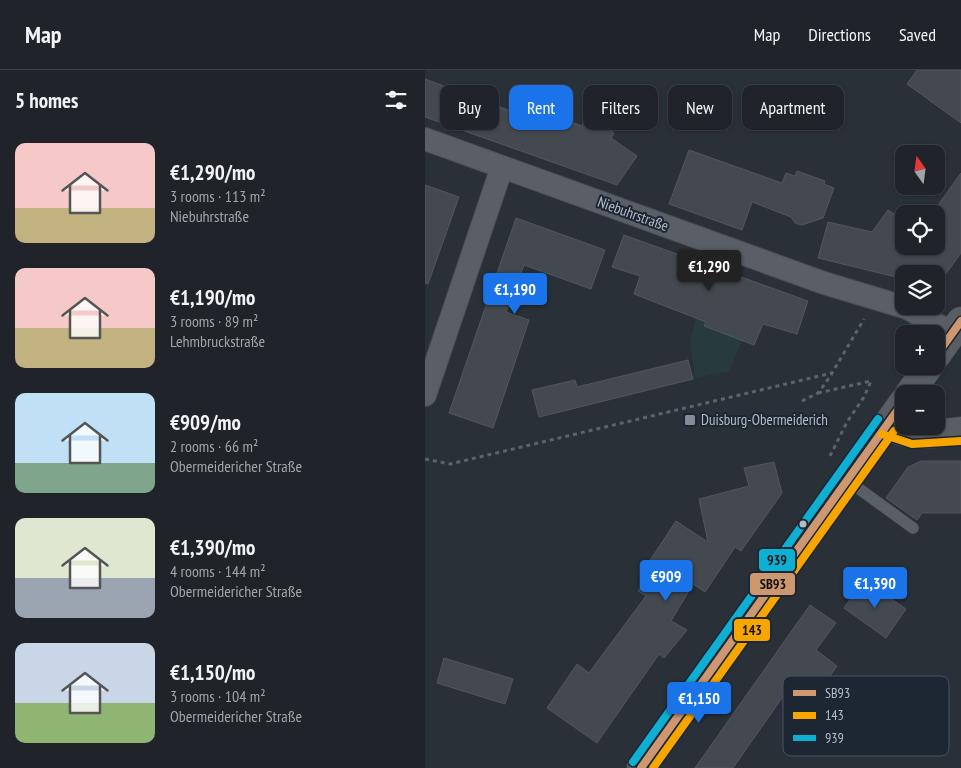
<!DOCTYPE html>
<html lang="en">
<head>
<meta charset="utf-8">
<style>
  body { margin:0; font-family:"PT Sans Narrow",sans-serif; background:#2d3036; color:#f1f3f6; height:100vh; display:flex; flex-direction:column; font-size:19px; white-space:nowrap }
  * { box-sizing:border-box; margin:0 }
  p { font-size:16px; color:#a2a4a8 }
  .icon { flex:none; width:28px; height:28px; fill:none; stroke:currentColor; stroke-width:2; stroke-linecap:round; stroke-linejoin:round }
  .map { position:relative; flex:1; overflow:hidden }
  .panel { display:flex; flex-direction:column; background:#20242a; width:425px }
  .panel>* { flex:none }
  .banner { position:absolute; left:15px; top:15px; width:445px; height:45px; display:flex; gap:10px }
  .needle { width:32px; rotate:346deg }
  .tools { position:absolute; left:470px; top:75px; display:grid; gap:10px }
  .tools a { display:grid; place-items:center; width:50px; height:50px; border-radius:10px; background:#20242a; box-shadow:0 1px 4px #0004,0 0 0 1px #3d4147; font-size:25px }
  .price { position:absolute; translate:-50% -42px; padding:0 11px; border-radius:5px; background:#1a73e8; color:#fff; font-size:16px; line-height:32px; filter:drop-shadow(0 1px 2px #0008) }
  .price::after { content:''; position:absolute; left:50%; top:30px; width:15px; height:11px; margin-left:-8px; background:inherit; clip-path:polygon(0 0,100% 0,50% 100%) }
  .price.selected { background:#222; color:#fff }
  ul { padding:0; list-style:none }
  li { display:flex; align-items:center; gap:15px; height:125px; padding:0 15px }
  li span { display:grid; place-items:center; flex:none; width:140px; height:100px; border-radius:10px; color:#555 }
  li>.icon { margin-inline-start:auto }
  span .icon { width:60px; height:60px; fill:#fffc; stroke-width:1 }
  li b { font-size:21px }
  h2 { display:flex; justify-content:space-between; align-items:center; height:60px; padding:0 15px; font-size:21px }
  .chip { padding:0 18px; border-radius:10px; background:#20242a; box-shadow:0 1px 4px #0004,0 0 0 1px #3d4147; font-size:18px; line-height:45px }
  .chip.selected { background:#1a73e8; color:#fff }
  header { display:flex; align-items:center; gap:30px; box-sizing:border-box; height:70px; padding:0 25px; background:#20242a; border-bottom:1px solid #3d4147 }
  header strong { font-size:24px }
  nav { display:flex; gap:28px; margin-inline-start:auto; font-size:18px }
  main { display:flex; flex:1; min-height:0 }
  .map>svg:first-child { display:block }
  .green { fill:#273a3e }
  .building { fill:#444950; stroke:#52575f }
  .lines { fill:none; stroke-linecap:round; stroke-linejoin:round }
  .lane-casing { stroke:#484c53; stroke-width:12 }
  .street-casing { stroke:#484c53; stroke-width:24 }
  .secondary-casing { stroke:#484c53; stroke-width:29 }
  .path { stroke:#5d636a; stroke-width:3; stroke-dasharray:4 4; stroke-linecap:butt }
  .lane { stroke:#5a5e66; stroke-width:11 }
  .street { stroke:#5a5e66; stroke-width:22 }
  .secondary { stroke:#595d64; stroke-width:28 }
  .bus-1-casing { stroke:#1d2633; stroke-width:11 }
  .bus-2-casing { stroke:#1d2633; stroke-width:11 }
  .bus-3-casing { stroke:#1d2633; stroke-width:11 }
  .bus-1 { stroke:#cd976f; stroke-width:8 }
  .bus-2 { stroke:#f7a600; stroke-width:8 }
  .bus-3 { stroke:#0dafd3; stroke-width:8 }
  .poi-dot { fill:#848b96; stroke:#1d2633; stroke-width:2 }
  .bus-dot { fill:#b4bcc9; stroke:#1d2633; stroke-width:2 }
  .labels { text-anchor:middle; stroke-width:4; stroke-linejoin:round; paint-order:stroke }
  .street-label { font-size:15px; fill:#b4bcc9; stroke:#1d2633 }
  .poi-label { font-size:15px; fill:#b4bcc9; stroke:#1d2633; text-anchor:start }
  .key { fill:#1d2633; stroke:#4a5360; stroke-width:1 }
  .key-label { font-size:14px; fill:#b4bcc9 }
  .line-badge { stroke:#1d2633; stroke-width:2 }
  .pale-badge-label { font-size:14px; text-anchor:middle; font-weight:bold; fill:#111 }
</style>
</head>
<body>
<header>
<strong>Map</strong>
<nav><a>Map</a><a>Directions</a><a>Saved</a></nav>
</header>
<main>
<section class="panel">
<h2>5 homes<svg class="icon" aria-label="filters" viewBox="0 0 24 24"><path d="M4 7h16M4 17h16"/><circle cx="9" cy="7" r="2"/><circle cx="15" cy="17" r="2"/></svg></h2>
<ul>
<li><span style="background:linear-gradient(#f6c9c9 65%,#c2b280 0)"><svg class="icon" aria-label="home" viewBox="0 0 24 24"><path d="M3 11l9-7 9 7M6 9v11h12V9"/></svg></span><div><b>€1,290/mo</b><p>3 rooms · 113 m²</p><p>Niebuhrstraße</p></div></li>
<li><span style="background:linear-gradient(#f6c9c9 60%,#c2b280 0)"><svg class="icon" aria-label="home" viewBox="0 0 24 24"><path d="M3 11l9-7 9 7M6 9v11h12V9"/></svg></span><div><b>€1,190/mo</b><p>3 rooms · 89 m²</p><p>Lehmbruckstraße</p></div></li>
<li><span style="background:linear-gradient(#bfe0f5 70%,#7fa58c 0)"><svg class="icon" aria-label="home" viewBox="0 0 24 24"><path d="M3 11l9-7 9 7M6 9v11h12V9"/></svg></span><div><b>€909/mo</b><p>2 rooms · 66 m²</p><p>Obermeidericher Straße</p></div></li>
<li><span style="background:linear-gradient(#dfe7d0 60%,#9aa5b1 0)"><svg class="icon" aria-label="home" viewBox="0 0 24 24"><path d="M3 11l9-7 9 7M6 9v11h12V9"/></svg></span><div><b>€1,390/mo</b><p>4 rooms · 144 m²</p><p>Obermeidericher Straße</p></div></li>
<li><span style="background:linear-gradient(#c9d6e8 60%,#8fb573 0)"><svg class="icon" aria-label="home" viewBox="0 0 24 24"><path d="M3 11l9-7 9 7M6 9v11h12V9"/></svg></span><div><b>€1,150/mo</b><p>3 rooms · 104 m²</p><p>Obermeidericher Straße</p></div></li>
</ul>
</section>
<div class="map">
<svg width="536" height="698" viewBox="0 0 536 698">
  <rect width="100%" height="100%" fill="#2a3038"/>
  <polygon class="green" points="285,197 288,232 280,256 301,264 306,257 325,248 305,301 270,308 265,270"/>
  <g class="building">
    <polygon points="492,0 536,0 536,53 482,14"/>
    <polygon points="0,9 86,41 97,22 122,33 117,41 157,56 161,44 189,63 186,68 212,86 192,115 0,47"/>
    <polygon points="264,80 357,113 361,103 370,106 372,101 400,111 399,114 409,118 398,148 377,155 370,153 366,147 327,132 317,160 244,134"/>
    <polygon points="536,103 536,183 511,217 511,204 479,204 479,209 393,188 403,152 447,162 463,140 479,151 479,176 511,176 511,138"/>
    <polygon points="0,115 34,127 3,214 0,213"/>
    <polygon points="91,148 180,180 166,219 99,195 81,242 104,250 68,358 24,343"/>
    <polygon points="199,165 383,231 372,264 338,254 329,275 279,256 281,252 209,224 215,206 187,197"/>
    <polygon points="263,290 268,309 114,347 107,320 150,310 152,317"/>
    <polygon points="496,391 536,391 536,443 497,443 492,450 461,428 483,397"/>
    <polygon points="349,392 357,423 316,481 310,477 280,522 268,514 246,551 262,560 239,588 234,584 172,673 122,638 152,594 164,603 221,526 213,521 230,496 224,492 251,451 283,472 274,429 324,416 319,398"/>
    <polygon points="439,510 481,539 461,568 419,538"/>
    <polygon points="385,535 411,553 391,580 412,596 390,627 368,612 308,698 270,698"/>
    <polygon points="19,588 88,609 80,634 12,613"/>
  </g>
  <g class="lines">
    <defs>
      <polyline id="lane" points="422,410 488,458"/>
      <g id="street">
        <polyline points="0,69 399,213 482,238 527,263"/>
        <polyline points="0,325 77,97"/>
      </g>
      <g id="secondary">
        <polyline points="511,286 536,251"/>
        <polyline points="484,324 504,296"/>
        <path d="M461,355C484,369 510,364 536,361"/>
        <polyline points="216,698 479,331"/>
      </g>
    </defs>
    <use href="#lane" class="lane-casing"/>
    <use href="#street" class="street-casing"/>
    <use href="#secondary" class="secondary-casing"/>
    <g class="path">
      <polyline points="393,323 446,311 439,327 422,352 405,386"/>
      <polyline points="377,331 393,323 407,304"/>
      <polyline points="0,389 25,394 407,303 439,249"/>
    </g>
    <use href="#lane" class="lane"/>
    <use href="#street" class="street"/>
    <use href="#secondary" class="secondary"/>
    <defs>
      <g id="bus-1">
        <polyline points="511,286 536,251"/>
        <polyline points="216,698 479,331"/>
      </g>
      <g id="bus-2">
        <polyline points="457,364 487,374 536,371"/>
        <polyline points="228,698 469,361"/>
      </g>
      <polyline id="bus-3" points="208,692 453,349"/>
    </defs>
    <use href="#bus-1" class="bus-1-casing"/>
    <use href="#bus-2" class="bus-2-casing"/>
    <use href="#bus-3" class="bus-3-casing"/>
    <use href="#bus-1" class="bus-1"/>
    <use href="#bus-2" class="bus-2"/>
    <use href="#bus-3" class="bus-3"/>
  </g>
  <rect class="poi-dot" x="259" y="344" width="12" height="12" rx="2.5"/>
  <circle class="bus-dot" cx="378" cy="454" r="4.5"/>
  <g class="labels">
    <g class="street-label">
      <text transform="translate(208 144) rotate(20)" y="5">Niebuhrstraße</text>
    </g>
    <g class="poi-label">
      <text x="276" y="355">Duisburg-Obermeiderich</text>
    </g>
  </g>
  <rect x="358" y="606" width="166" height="80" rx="8" class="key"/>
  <rect x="368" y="620" width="23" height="6" fill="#cd976f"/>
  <rect x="368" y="642" width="23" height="7" fill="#f7a600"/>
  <rect x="368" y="665" width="23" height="6" fill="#0dafd3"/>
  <g class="key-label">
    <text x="400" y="628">SB93</text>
    <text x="400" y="650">143</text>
    <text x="400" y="673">939</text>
  </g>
  <g class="line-badge">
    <rect x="333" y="478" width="38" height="24" rx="5" fill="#0dafd3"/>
    <rect x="324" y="502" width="47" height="24" rx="5" fill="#cd976f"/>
    <rect x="308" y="548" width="38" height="24" rx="5" fill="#f7a600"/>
  </g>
  <g class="pale-badge-label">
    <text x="352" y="495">939</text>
    <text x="348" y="519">SB93</text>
    <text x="327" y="565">143</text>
  </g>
</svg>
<div class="tools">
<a><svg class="needle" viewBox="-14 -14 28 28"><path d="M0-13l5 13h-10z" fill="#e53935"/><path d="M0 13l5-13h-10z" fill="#a2a4a8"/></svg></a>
<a><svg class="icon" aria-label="locate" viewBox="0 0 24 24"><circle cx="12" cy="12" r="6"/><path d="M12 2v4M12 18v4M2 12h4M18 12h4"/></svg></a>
<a><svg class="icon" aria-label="layers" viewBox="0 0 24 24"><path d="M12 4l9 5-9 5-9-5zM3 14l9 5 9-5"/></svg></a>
<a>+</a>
<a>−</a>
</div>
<b class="price selected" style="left:284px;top:222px">€1,290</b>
<b class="price" style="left:90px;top:245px">€1,190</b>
<b class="price" style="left:241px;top:532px">€909</b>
<b class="price" style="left:450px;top:539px">€1,390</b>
<b class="price" style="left:274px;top:654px">€1,150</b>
<div class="banner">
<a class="chip">Buy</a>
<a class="chip selected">Rent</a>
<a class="chip">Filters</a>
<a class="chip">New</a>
<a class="chip">Apartment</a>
</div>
</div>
</main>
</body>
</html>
